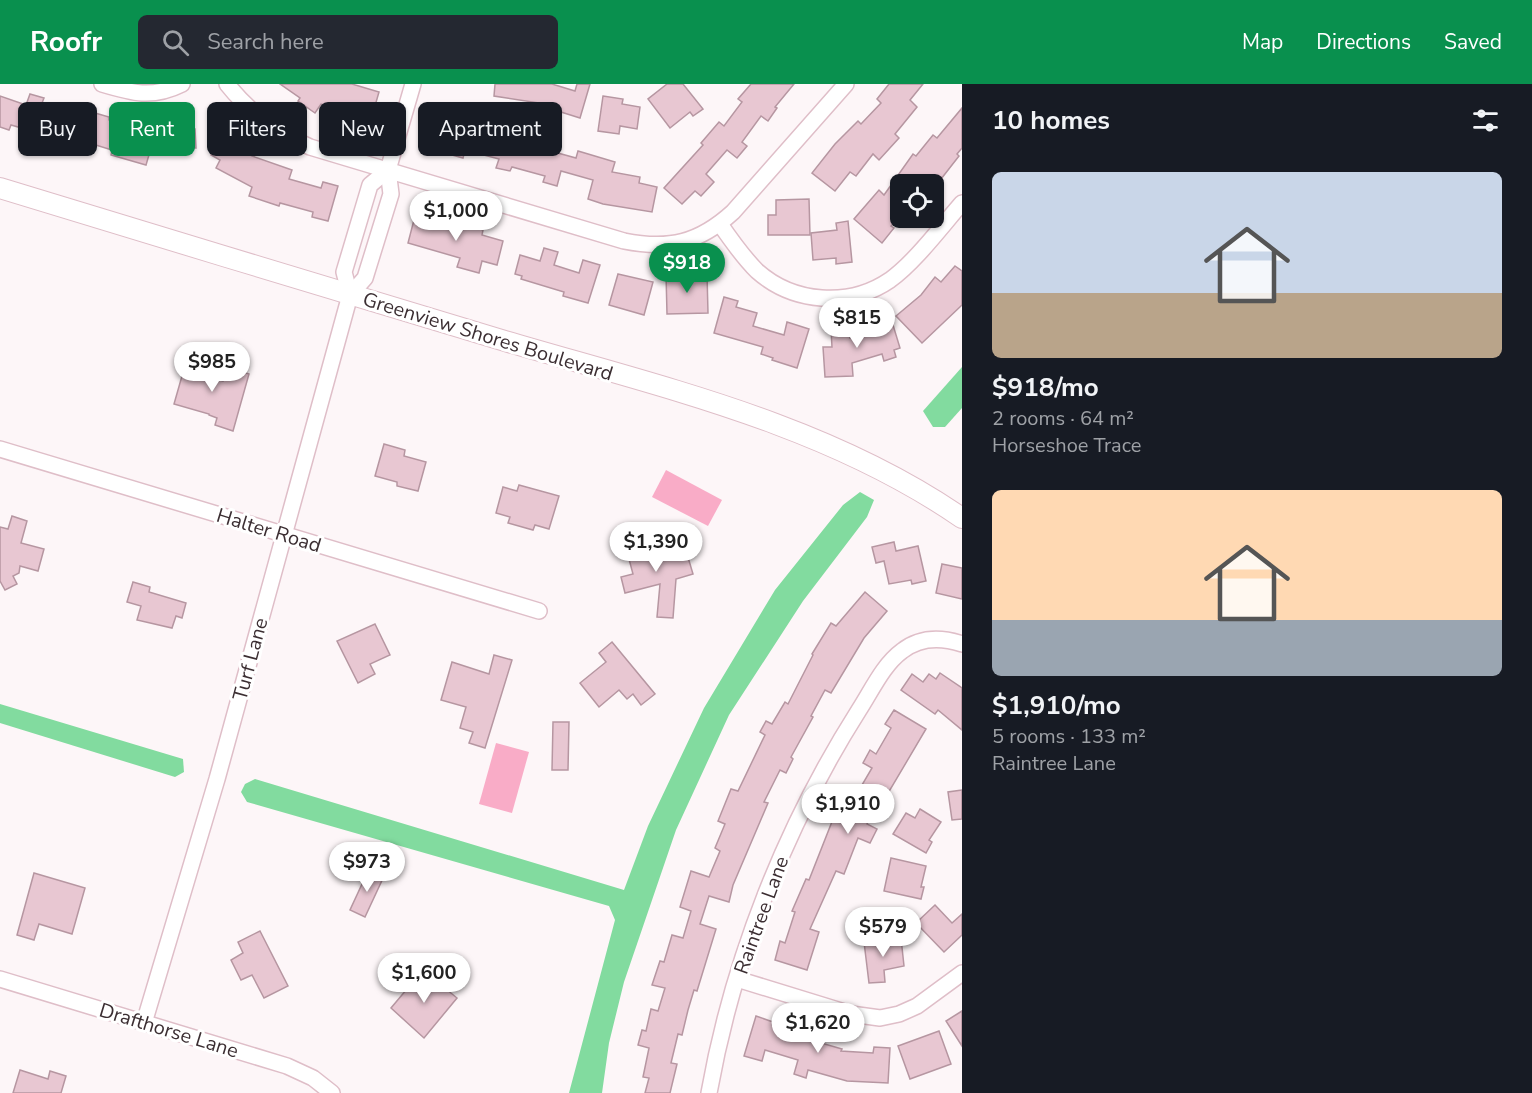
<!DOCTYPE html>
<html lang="en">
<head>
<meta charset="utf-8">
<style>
  body { margin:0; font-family:"Nunito Sans",sans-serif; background:#242831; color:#f1f3f6; height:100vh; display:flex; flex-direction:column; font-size:22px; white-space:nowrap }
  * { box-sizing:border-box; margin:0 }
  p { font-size:20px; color:#9ea1a6 }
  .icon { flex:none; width:33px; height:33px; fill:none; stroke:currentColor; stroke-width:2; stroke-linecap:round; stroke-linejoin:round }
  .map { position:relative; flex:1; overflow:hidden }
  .side { display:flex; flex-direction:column; background:#171b24; width:570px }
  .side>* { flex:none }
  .banner { position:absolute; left:18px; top:18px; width:570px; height:54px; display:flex; gap:12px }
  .tools { position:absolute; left:890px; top:90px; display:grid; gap:12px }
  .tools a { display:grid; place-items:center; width:54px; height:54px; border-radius:9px; background:#171b24; box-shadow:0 2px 4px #0004; font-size:30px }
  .price { position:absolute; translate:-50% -51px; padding:0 14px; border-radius:21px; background:#fff; color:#222; font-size:20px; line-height:39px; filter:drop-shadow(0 2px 3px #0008) }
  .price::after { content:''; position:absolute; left:50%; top:36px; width:18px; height:14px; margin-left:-9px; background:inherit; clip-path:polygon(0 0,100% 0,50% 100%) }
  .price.on { background:#09904e; color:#fff }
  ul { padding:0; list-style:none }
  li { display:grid; align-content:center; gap:12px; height:318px; padding:0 30px }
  li span { display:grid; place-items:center; height:186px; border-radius:9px; color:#555 }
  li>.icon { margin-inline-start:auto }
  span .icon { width:108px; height:108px; fill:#fffc; stroke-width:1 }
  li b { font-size:26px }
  h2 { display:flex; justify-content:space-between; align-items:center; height:72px; padding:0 30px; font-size:26px }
  .pill { padding:0 21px; border-radius:9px; background:#171b24; box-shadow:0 2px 4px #0004; font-size:21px; line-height:54px }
  .pill.on { background:#09904e; color:#fff }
  header { display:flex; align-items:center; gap:36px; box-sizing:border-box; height:84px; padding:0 30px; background:#09904e; color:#fff }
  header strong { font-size:28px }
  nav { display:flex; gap:33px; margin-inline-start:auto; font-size:21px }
  .search { width:420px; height:54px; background:#242831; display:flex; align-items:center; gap:15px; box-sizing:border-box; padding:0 21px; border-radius:9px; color:#9ea1a6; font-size:22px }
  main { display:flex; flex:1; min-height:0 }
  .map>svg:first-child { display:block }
  .green { fill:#f9acc7 }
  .water { fill:#82db9f }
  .building { fill:#e8c7d2; stroke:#b696a1; stroke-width:1.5 }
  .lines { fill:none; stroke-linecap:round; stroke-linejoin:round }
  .minor-casing { stroke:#dfbec8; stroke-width:18 }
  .tertiary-casing { stroke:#dfbec8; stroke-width:22 }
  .minor { stroke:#fff; stroke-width:15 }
  .tertiary { stroke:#fff; stroke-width:20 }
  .labels { text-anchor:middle; stroke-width:6; stroke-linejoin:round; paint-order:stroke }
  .street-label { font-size:20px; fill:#3b2e32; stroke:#fff }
</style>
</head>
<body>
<header>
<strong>Roofr</strong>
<div class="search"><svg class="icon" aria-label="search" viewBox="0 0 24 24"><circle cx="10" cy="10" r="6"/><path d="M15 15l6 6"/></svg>Search here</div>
<nav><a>Map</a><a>Directions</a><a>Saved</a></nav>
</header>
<main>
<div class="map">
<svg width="962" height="1009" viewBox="0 0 962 1009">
  <rect width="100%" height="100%" fill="#fdf6f8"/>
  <g class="green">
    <polygon points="666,386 722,416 708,442 652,413"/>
    <polygon points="496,659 529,668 512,729 479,720"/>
  </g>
  <g class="water">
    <polygon points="962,283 962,324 945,343 933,343 923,327"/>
    <polygon points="860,408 874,416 867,433 803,517 729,631 676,746 624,898 609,959 602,1009 569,1009 615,836 609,822 247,718 241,708 245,700 255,695 624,806 648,742 704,624 775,506 843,421"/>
    <polygon points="0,620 183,675 184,688 175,693 0,639"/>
  </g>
  <g class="building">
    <polygon points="280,0 352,0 379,8 368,46 353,42 356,30 321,20 315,29 298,17 300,14"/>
    <polygon points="495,0 552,0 575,7 577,0 590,0 580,34 545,23 546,20 494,12"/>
    <polygon points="667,0 683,0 703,25 693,32 690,28 670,44 648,15"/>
    <polygon points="751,0 794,0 775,23 777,24 768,37 761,32 742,58 747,62 737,74 727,66 706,90 714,98 701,112 695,107 682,120 664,104 703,61 701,59 719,38 724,42 742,18 738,15"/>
    <polygon points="889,0 923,0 910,16 917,23 895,50 899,54 879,76 873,70 856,92 850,88 835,107 812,89 835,60 858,37 861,40 881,19 877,15"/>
    <polygon points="30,10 44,14 42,19 64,26 62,31 91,40 95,29 109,33 109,36 135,44 131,58 151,64 146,81 111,71 112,66 57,49 56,54 11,41 9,46 0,43 0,12 26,21"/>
    <polygon points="603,12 623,15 622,20 640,23 637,45 620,42 619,50 598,47"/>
    <polygon points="439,24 456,29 453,42 483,50 485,41 499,45 500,41 521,47 518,58 576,74 578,67 615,78 612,88 640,93 639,99 657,103 652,128 603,120 588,115 593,96 561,87 557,102 543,98 545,92 512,83 510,87 496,84 499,75 465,66 463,74 427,64"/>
    <polygon points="962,24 962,64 957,70 959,72 934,104 933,100 900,100 900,132 891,142 894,144 882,159 854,135 879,106 884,111 913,70 916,72 933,51 937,54"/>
    <polygon points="195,45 196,64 184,64 184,69 173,70 172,63 162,64 161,47"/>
    <polygon points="221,52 255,68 252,72 292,86 289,95 321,104 323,98 338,102 328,137 312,133 313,128 280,119 279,122 249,112 252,103 216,84 220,76 211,71"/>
    <polygon points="809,115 810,151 768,151 768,131 776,131 776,116"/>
    <polygon points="415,132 440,139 442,133 457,137 483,146 482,151 503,157 497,181 482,177 479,189 457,183 460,174 408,159"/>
    <polygon points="848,137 852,178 836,180 836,174 813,176 811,149 837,146 836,139"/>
    <polygon points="544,164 558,168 554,181 579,189 583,176 600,181 588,219 563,212 564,208 521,195 522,192 515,190 520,171 540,177"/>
    <polygon points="955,182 962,187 962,221 922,259 896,232 921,211 935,193 941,198"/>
    <polygon points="618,190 653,198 644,231 609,221"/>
    <polygon points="666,190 707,190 708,229 667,230"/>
    <polygon points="724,213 738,217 736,223 757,229 753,242 784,251 787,238 809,245 797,284 772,276 773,274 761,270 763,263 714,249"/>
    <polygon points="893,241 900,264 894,266 896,273 884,277 882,270 852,279 853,292 825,293 823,263 832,263 831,245 850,244 850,254"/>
    <polygon points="195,273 206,277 202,291 223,297 227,283 249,290 233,347 215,341 217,334 209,331 209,330 174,320 186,278 193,280"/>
    <polygon points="384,360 405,366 404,372 426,378 418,407 397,402 397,398 375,392"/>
    <polygon points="519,401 559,412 549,445 535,441 533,446 508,439 510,433 496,429 503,403 517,407"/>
    <polygon points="12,432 27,437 21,459 44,465 38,487 20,482 19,489 13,492 17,500 5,506 0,497 0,443 8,445"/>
    <polygon points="660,454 666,475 687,470 693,490 676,495 673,534 657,533 660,500 625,509 621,493 633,490 626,464"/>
    <polygon points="894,458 896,467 918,462 926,497 912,500 911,496 889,500 884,477 876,479 872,463"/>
    <polygon points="942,480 962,484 962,515 936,509"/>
    <polygon points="133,498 150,503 149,508 186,519 182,534 176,532 172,544 137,536 141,522 127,518"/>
    <polygon points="865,508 887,527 864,554 831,609 825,606 811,632 813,633 791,673 793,675 786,689 780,686 764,718 768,719 733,801 729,818 709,812 700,840 716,845 697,907 694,906 688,926 682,951 678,950 671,979 677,980 670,1009 645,1009 649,994 643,993 649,964 638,961 642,946 646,947 651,925 658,927 665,904 652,901 660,877 664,878 672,851 683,854 691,827 680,823 691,787 709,793 720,767 715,764 725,740 718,737 731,705 738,707 765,651 760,648 766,637 772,640 785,618 788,620 813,571 812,570 831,539 836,542"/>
    <polygon points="375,540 390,571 370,580 375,590 358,599 337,557"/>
    <polygon points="612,558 655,610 641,621 633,610 627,615 619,606 599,623 580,599 606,578 599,569"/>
    <polygon points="494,571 512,576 485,664 469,659 473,648 460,644 466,623 441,616 452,578 489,590"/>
    <polygon points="940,589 962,604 962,646 938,626 935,630 901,606 912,590 923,598 929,590 936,595"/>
    <polygon points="894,626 926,645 884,716 879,713 867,740 877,745 870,759 858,754 844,790 836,787 810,845 819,848 807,886 775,876 780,857 785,859 795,828 792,827 806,795 809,796 837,725 841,726 849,709 855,713 872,684 863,679 870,666 876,670 891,644 885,640"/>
    <polygon points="553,638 569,638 568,686 552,686"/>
    <polygon points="962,706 962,735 952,736 948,708"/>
    <polygon points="920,725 941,738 929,756 932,758 926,769 893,750 906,729 915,734"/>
    <polygon points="891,774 926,782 921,803 924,803 921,815 884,807"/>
    <polygon points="369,785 384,792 365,833 350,826"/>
    <polygon points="34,789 85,804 72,850 39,840 34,856 17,851"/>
    <polygon points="935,821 952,839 962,830 962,851 944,868 916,839"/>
    <polygon points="260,847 288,902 264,914 252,891 241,896 231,876 243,869 238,858"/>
    <polygon points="901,854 904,882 884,886 885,898 869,899 864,858"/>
    <polygon points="423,886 457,914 424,954 391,924"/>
    <polygon points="962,927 962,962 946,937"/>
    <polygon points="756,932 773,938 772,941 806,951 807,948 822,952 821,959 842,965 841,967 873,969 874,963 890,964 888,999 847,997 808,986 806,994 794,990 798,976 765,966 762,977 744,972"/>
    <polygon points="939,947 951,980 910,995 898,962"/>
    <polygon points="20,986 48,995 50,987 66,992 61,1009 13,1009"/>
  </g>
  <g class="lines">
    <defs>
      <g id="minor">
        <path d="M102,0C132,9 152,15 182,0"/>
        <path d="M227,0C250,29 276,48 310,63L624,157C669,166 699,159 733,128L846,0"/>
        <path d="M720,140C731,156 743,173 757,187C793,219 849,224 890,196C915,178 941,143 962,119"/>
        <polyline points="350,211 344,188 370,101 388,86"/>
        <polyline points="0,365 539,527"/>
        <polyline points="0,895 287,982 313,994 332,1009"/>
        <polyline points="737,895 851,930 880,934 899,930 917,922 962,889"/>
        <polyline points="144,939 217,695 350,211 365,194 391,110 388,86 413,0"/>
        <path d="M709,1009C733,874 786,741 859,626C872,606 883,581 902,567C920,553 941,553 962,560"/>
      </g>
      <path id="tertiary" d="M0,104C168,155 337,207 505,257C661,303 826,340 962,434"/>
    </defs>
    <use href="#minor" class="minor-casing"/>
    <use href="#tertiary" class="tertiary-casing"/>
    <use href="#minor" class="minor"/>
    <use href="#tertiary" class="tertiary"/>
  </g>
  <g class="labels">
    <g class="street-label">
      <text transform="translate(488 252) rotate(17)" y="7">Greenview Shores Boulevard</text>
      <text transform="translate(269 446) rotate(17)" y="7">Halter Road</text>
      <text transform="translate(250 575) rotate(-75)" y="7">Turf Lane</text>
      <text transform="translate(761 831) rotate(-70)" y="7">Raintree Lane</text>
      <text transform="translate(169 946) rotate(17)" y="7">Drafthorse Lane</text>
    </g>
  </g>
</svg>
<div class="tools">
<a><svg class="icon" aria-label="locate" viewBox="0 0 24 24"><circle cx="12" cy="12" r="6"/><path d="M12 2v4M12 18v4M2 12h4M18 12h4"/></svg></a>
</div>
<b class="price" style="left:456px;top:158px">$1,000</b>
<b class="price on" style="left:687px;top:210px">$918</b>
<b class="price" style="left:857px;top:265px">$815</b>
<b class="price" style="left:212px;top:309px">$985</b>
<b class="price" style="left:656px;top:489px">$1,390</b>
<b class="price" style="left:848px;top:751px">$1,910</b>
<b class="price" style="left:367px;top:809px">$973</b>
<b class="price" style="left:883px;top:874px">$579</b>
<b class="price" style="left:424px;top:920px">$1,600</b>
<b class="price" style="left:818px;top:970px">$1,620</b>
<div class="banner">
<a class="pill">Buy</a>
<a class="pill on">Rent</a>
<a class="pill">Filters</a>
<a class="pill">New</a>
<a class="pill">Apartment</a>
</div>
</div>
<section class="side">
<h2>10 homes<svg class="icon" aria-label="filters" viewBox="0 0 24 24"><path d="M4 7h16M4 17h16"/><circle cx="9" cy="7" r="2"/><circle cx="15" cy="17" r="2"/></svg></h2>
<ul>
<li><span style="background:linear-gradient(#c9d6e8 65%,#b9a48a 0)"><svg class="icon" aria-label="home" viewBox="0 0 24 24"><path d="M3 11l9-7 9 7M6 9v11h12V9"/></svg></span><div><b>$918/mo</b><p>2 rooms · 64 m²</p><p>Horseshoe Trace</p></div></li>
<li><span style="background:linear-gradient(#ffd9b3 70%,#9aa5b1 0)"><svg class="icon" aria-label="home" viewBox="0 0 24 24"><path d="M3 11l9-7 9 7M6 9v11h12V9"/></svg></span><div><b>$1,910/mo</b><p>5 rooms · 133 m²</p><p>Raintree Lane</p></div></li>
</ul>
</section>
</main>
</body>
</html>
